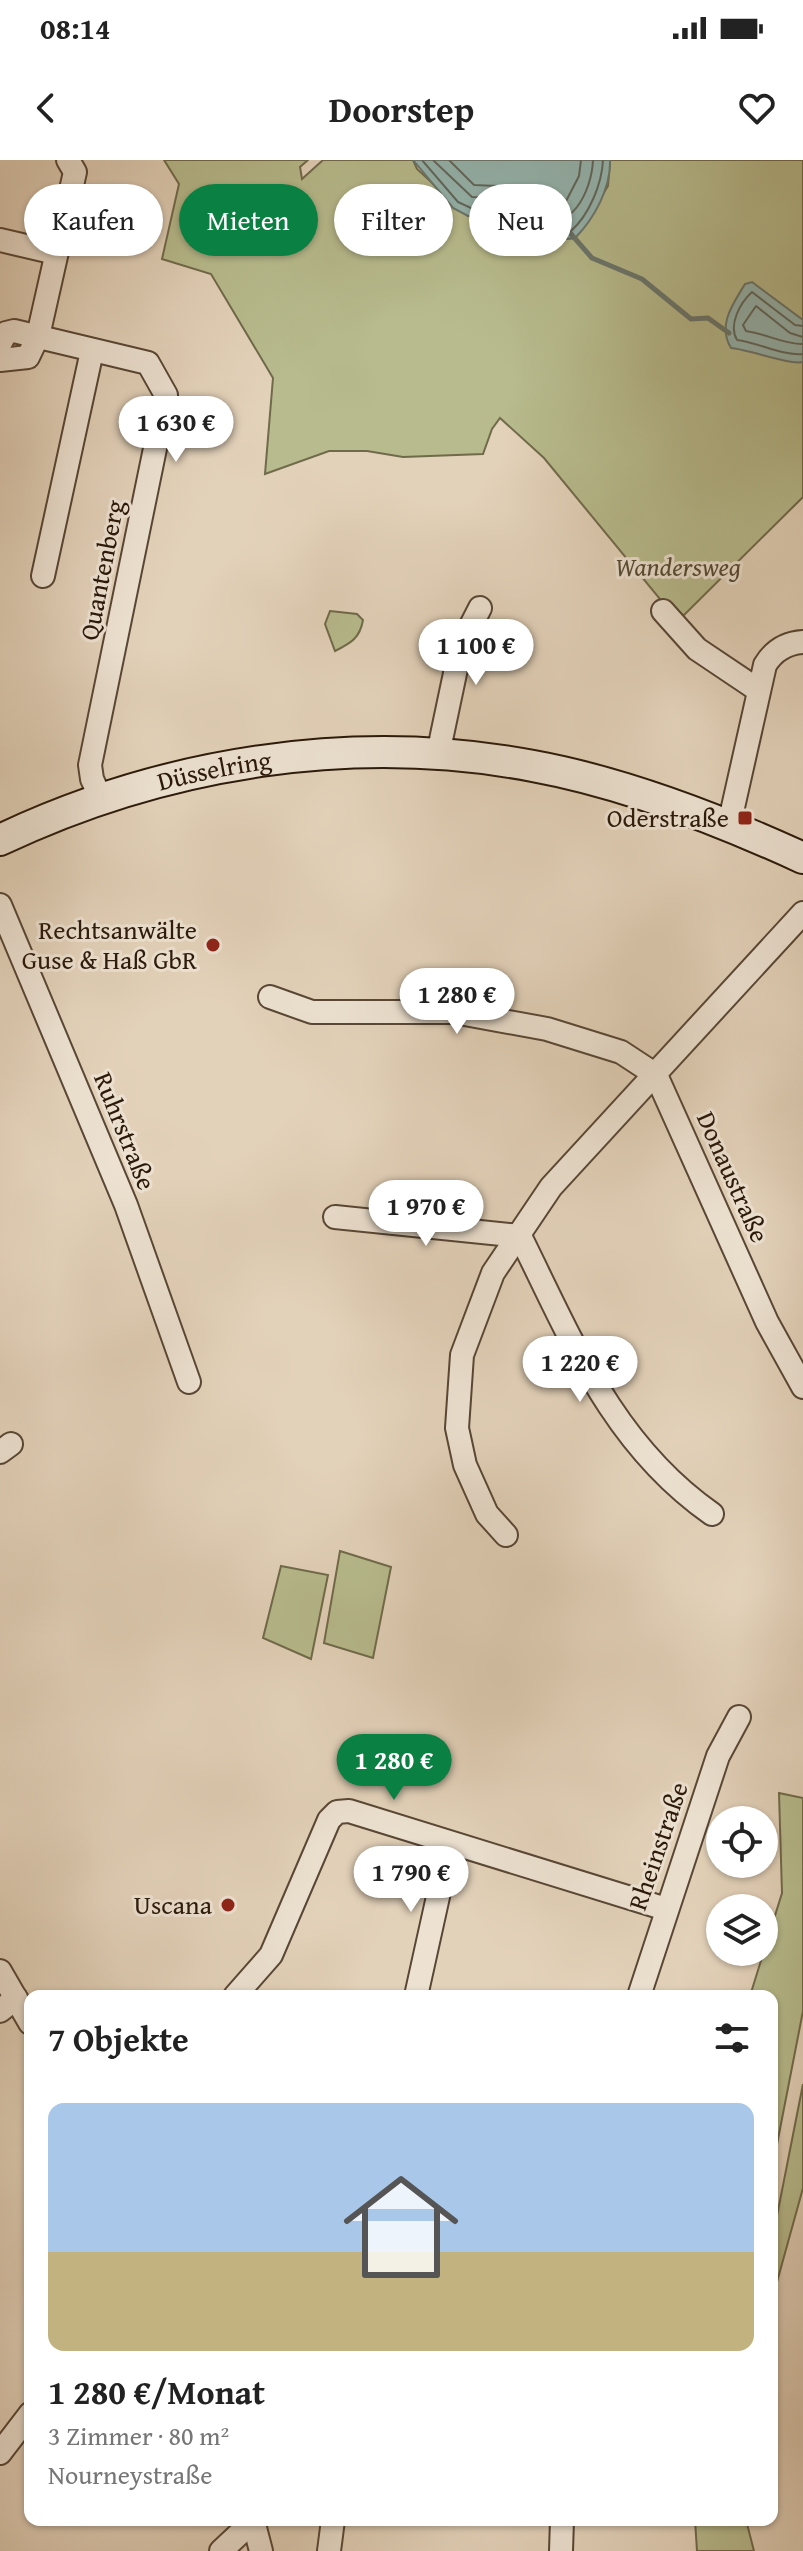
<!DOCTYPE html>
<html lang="de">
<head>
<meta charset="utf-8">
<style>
  body { margin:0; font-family:"Gentium Book Plus",serif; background:#f2f2f2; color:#222; height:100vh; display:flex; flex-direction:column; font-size:30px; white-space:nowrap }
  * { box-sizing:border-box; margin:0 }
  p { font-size:26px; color:#767676 }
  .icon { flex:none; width:44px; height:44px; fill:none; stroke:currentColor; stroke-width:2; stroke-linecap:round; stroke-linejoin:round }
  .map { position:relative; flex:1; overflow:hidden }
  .sheet { position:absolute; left:24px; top:1830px; width:754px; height:536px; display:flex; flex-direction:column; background:#fff; border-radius:16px; box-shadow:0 2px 6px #0004 }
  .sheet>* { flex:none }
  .banner { position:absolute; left:24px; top:24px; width:756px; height:72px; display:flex; gap:16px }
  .buttons { position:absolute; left:706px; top:1646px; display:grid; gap:16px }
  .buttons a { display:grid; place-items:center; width:72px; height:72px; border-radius:50%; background:#fff; box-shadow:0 2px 6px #0004; font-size:40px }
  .price { position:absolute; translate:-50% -68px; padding:0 18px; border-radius:28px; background:#fff; color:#222; font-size:26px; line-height:52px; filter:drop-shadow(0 2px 4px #0008) }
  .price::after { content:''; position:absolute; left:50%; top:48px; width:24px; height:18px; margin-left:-12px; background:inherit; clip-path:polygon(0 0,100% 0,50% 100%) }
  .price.on { background:#0b8043; color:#fff }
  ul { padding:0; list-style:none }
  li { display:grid; align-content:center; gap:16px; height:424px; padding:0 24px }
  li+li { border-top:2px solid #e0e0e0 }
  li span { display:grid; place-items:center; height:248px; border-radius:16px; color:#555 }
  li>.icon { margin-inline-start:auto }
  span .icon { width:144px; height:144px; fill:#fffc; stroke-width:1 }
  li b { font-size:34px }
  h2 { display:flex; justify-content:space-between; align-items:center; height:96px; padding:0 24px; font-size:34px }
  .pill { padding:0 28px; border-radius:36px; background:#fff; box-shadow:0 2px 6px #0004; font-size:28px; line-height:72px }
  .pill.on { background:#0b8043; color:#fff }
  .status { display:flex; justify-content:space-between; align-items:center; height:56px; padding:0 40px; background:#fff; direction:ltr }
  .status svg { height:22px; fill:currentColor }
  header { display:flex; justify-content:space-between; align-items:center; height:104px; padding:0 24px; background:#fff; font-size:36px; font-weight:800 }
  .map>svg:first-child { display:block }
  .green { fill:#b7bb8d; stroke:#706a4b; stroke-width:2 }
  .water { fill:#95b7b2; stroke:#6a776e; stroke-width:2 }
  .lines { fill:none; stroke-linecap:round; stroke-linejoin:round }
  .shore { stroke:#60685e; stroke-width:2 }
  .stream { stroke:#6a776e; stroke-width:5 }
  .street-casing { stroke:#584635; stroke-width:26 }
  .secondary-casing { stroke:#2a1809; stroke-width:34 }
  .street { stroke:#ede2d2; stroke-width:22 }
  .secondary { stroke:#ede2d2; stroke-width:30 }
  .poi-dot { fill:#8f2418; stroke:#ede2d2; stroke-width:3 }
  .labels { text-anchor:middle; stroke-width:6; stroke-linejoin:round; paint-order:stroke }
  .park-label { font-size:26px; font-style:italic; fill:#544931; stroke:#ede2d2 }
  .street-label { font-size:26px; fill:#2a1809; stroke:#ede2d2 }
  .poi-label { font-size:26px; fill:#2a1809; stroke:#ede2d2; text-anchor:end }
</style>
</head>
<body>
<div class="status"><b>08:14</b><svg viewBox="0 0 49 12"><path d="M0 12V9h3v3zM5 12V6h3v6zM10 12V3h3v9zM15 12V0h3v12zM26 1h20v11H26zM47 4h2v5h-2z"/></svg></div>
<header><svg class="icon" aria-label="back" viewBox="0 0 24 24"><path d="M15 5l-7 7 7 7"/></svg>Doorstep<svg class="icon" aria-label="heart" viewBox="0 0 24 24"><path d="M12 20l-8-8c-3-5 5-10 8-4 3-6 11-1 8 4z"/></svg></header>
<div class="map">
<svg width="803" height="2391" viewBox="0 0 803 2391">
  <rect width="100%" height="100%" fill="#e3d2ba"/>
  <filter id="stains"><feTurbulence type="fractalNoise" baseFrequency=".0025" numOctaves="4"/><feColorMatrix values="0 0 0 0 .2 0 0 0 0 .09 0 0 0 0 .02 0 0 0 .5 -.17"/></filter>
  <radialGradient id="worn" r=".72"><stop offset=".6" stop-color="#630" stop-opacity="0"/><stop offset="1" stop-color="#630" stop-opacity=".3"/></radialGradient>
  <g class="green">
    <polygon points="164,0 308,0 300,7 302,19 323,0 413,0 417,9 468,56 511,55 518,71 551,80 575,78 608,26 610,0 803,0 803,337 678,461 544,298 500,258 492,269 483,294 403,297 367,291 329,291 265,314 273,218 211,114 162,99 179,24"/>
    <path d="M330,451L357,454L363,460C360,478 351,483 335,491L325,464Z"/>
    <polygon points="340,1391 391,1407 373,1498 324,1483"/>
    <polygon points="281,1406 328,1415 311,1499 263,1478"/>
    <polygon points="779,1633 803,1638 803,1851 772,2010 772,1836 750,1836 782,1733"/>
    <polygon points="803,1924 803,2028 772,2140 772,2081"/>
    <polygon points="695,2360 746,2360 754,2391 697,2391"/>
  </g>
  <g class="water">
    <path d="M413,0H610C611,28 594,59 575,78L551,80L518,71L511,55L468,56L453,48Z"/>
    <path d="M752,122L803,160V202C787,205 752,190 731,188C717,165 733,144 745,124Z"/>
  </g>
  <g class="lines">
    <g class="shore">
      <path d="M422,0L458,42L471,48H513L525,64L552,71H571C589,55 602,24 603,0"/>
      <path d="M433,0L472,37L517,38C525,43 527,52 534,56C570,78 592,30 593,0"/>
      <path d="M449,0L474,25L521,27C537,35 543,54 563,47L579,16L581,0"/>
      <path d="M803,166L795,165L752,132C740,143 728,165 737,180C759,183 784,196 803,194"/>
      <path d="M803,177L790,173L756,146L743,165L746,171C766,174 787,185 803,184"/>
    </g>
    <polyline class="stream" points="571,74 592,98 642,119 691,159 708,158 729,173"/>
    <defs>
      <g id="street">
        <polyline points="0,80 56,93"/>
        <polyline points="0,184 6,173 14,171 148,203 166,235 90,605 92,619 101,639"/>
        <polyline points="0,200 28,197 38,176 75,12 68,0"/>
        <polyline points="43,416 92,191"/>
        <polyline points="663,451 697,489 758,530"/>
        <polyline points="438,594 461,485 480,448"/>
        <path d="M729,665L765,505C774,490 787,483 803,482"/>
        <polyline points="0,745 126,1045 189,1222"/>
        <polyline points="270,837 312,852 454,852 547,869 621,892 656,915 767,1162 803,1227"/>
        <path d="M335,1057L520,1076C572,1181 613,1285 712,1354"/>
        <polyline points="0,1292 11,1284"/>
        <polyline points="506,1375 487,1354 465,1305 457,1268 462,1195 493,1113 551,1027 803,753"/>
        <polyline points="0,1811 30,1863"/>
        <polyline points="235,1836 271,1795 329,1660 337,1652 349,1651 666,1749"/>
        <polyline points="416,1836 443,1714 453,1685"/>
        <polyline points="639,1836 718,1596 739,1557"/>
        <polyline points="0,1851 16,1838"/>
        <polyline points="0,2293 30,2254"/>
        <polyline points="253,2360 261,2391"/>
        <polyline points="221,2391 254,2360"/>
        <polyline points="329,2391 333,2360"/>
        <polyline points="561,2391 562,2360"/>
      </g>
      <g id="secondary">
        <path id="s1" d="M0,680C164,602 354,572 533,606C626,623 718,659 803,698"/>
      </g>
    </defs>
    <use href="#street" class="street-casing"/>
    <use href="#secondary" class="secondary-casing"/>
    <use href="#street" class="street"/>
    <use href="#secondary" class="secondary"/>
  </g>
  <g class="poi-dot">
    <rect x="737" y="650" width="16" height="16" rx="4"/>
    <circle cx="213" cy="785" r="8"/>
    <circle cx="228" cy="1745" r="8"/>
  </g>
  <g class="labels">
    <g class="park-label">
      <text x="678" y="416">Wandersweg</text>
    </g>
    <g class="street-label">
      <text transform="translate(102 410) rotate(-79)" y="9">Quantenberg</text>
      <text dy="9" stroke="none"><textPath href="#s1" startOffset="226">Düsselring</textPath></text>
      <text transform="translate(125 971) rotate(68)" y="9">Ruhrstraße</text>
      <text transform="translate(733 1017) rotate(66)" y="9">Donaustraße</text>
      <text transform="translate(658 1686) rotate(-71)" y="9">Rheinstraße</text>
    </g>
    <g class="poi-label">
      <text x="729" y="667">Oderstraße</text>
      <text x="197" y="779">Rechtsanwälte<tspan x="197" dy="30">Guse &amp; Haß GbR</tspan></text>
      <text x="212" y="1754">Uscana</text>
    </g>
  </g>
  <rect width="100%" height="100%" filter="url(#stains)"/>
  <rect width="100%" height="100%" fill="url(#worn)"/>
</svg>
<div class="buttons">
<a><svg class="icon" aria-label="locate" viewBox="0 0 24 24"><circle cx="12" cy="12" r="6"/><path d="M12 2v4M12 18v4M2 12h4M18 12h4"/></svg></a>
<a><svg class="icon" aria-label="layers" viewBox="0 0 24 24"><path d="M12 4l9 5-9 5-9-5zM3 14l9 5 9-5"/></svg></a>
</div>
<b class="price" style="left:176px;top:304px">1 630 €</b>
<b class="price" style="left:476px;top:527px">1 100 €</b>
<b class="price" style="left:457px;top:876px">1 280 €</b>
<b class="price" style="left:426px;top:1088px">1 970 €</b>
<b class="price" style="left:580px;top:1244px">1 220 €</b>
<b class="price on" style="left:394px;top:1642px">1 280 €</b>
<b class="price" style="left:411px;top:1754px">1 790 €</b>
<div class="banner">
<a class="pill">Kaufen</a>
<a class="pill on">Mieten</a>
<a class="pill">Filter</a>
<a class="pill">Neu</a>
</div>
<section class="sheet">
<h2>7 Objekte<svg class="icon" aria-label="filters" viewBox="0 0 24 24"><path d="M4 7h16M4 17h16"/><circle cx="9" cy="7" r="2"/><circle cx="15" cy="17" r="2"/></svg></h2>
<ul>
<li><span style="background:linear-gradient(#a9c7e8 60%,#c2b280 0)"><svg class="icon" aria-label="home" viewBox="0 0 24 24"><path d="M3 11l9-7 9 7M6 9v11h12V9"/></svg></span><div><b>1 280 €/Monat</b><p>3 Zimmer · 80 m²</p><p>Nourneystraße</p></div></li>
</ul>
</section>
</div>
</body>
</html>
